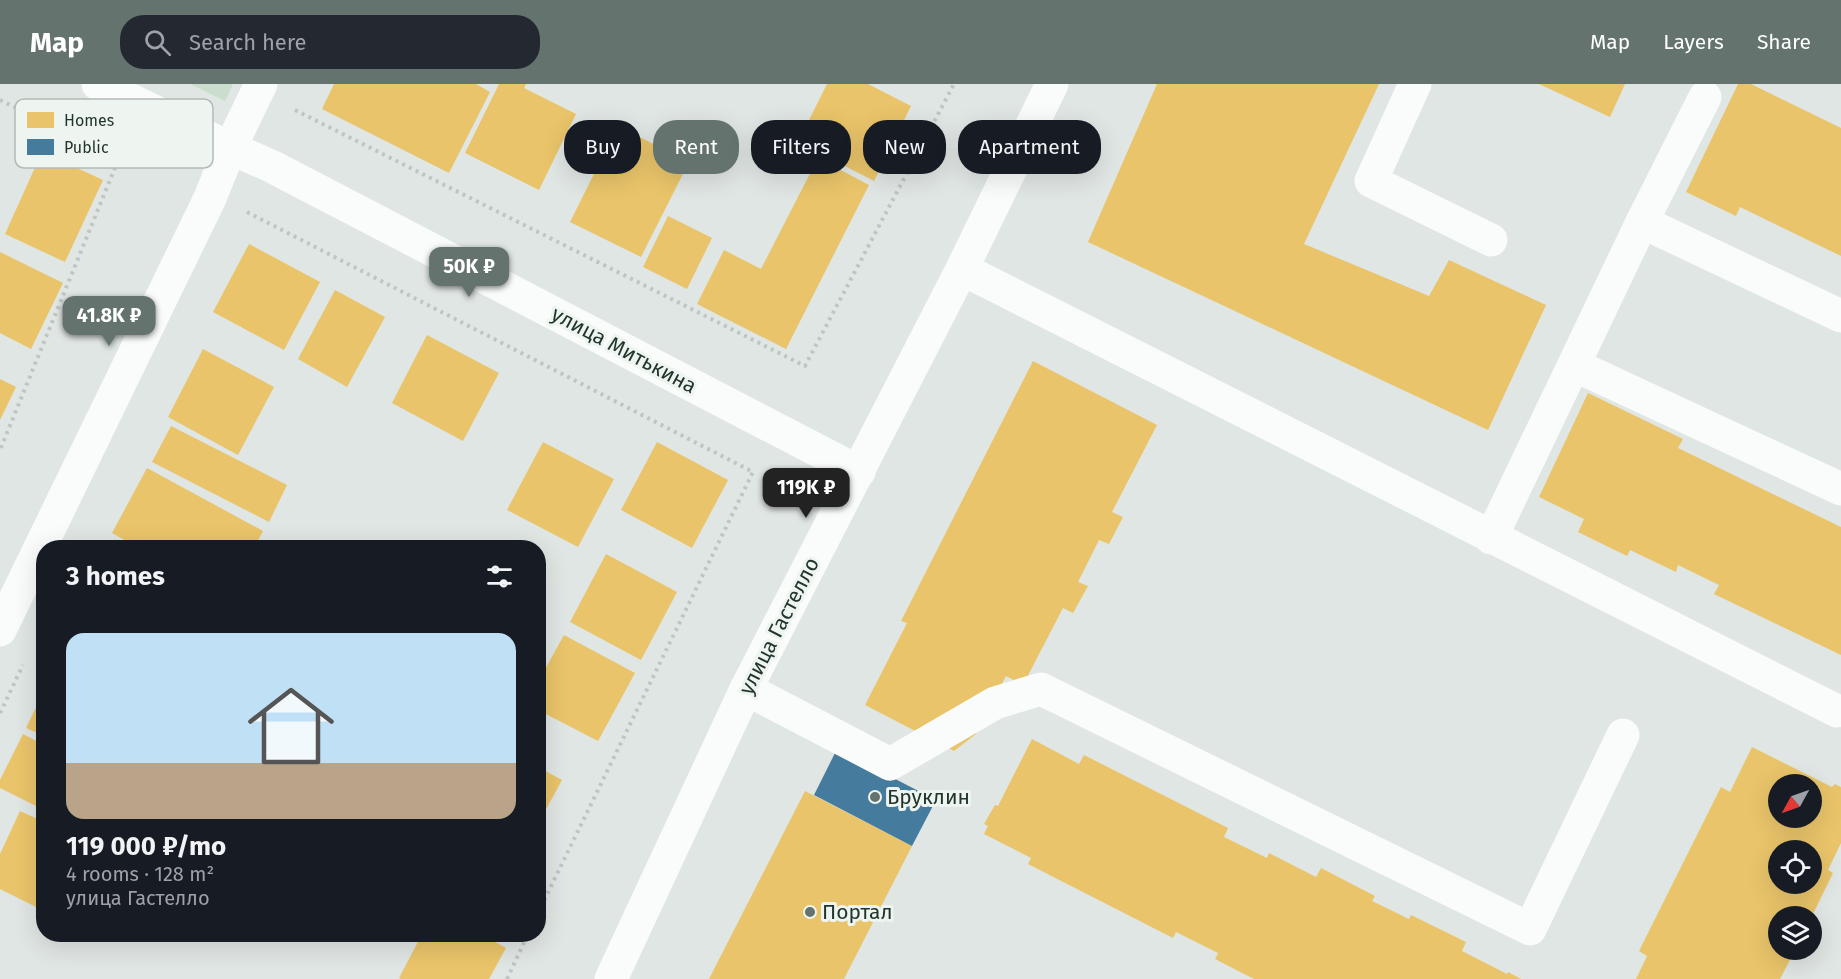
<!DOCTYPE html>
<html lang="en">
<head>
<meta charset="utf-8">
<style>
  body { margin:0; font-family:"Fira Sans",sans-serif; background:#242831; color:#f1f3f6; height:100vh; display:flex; flex-direction:column; font-size:22px; white-space:nowrap }
  * { box-sizing:border-box; margin:0 }
  p { font-size:20px; color:#9ea1a6 }
  .icon { flex:none; width:33px; height:33px; fill:none; stroke:currentColor; stroke-width:2; stroke-linecap:round; stroke-linejoin:round }
  .map { position:relative; flex:1; overflow:hidden }
  .side { position:absolute; left:36px; top:456px; width:510px; height:402px; display:flex; flex-direction:column; background:#171b24; border-radius:24px; box-shadow:0 6px 24px #0002 }
  .side>* { flex:none }
  .top-card { position:absolute; left:564px; top:36px; width:570px; height:54px; display:flex; gap:12px }
  .needle { width:39px; rotate:230deg }
  .controls { position:absolute; left:1768px; top:690px; display:grid; gap:12px }
  .controls a { display:grid; place-items:center; width:54px; height:54px; border-radius:50%; background:#171b24; box-shadow:0 6px 24px #0002; font-size:30px }
  .price { position:absolute; translate:-50% -51px; padding:0 14px; border-radius:12px; background:#64736d; color:#fff; font-size:20px; line-height:39px; filter:drop-shadow(0 2px 3px #0008) }
  .price::after { content:''; position:absolute; left:50%; top:36px; width:18px; height:14px; margin-left:-9px; background:inherit; clip-path:polygon(0 0,100% 0,50% 100%) }
  .price.current { background:#222; color:#fff }
  ul { padding:0; list-style:none }
  li { display:grid; align-content:center; gap:12px; height:318px; padding:0 30px }
  li span { display:grid; place-items:center; height:186px; border-radius:18px; color:#555 }
  li>.icon { margin-inline-start:auto }
  span .icon { width:108px; height:108px; fill:#fffc; stroke-width:1 }
  li b { font-size:26px }
  h2 { display:flex; justify-content:space-between; align-items:center; height:72px; padding:0 30px; font-size:26px }
  .pill { padding:0 21px; border-radius:24px; background:#171b24; box-shadow:0 6px 24px #0002; font-size:21px; line-height:54px }
  .pill.current { background:#64736d; color:#fff }
  header { display:flex; align-items:center; gap:36px; box-sizing:border-box; height:84px; padding:0 30px; background:#64736d; color:#fff }
  header strong { font-size:28px }
  nav { display:flex; gap:33px; margin-inline-start:auto; font-size:21px }
  .search { width:420px; height:54px; background:#242831; display:flex; align-items:center; gap:15px; box-sizing:border-box; padding:0 21px; border-radius:24px; color:#9ea1a6; font-size:22px }
  .map>svg:first-child { display:block }
  .green { fill:#cbdece }
  .homes { fill:#e9c46a; fill-rule:evenodd }
  .public { fill:#457b9d }
  .lines { fill:none; stroke-linecap:round; stroke-linejoin:round }
  .path { stroke:#bfc5c3; stroke-width:4; stroke-dasharray:3 4.5; stroke-linecap:butt }
  .minor { stroke:#fafbfb; stroke-width:33 }
  .poi-dot { fill:#64736d; stroke:#eef5f0; stroke-width:2 }
  .labels { text-anchor:middle; stroke-width:6; stroke-linejoin:round; paint-order:stroke }
  .street-label { font-size:21px; fill:#22352d; stroke:#eef5f0 }
  .poi-label { font-size:21px; fill:#22352d; stroke:#eef5f0; text-anchor:start }
  .key { fill:#eef5f0; stroke:#b1bbb6; stroke-width:1.5 }
  .key-label { font-size:16px; fill:#22352d }
</style>
</head>
<body>
<header>
<strong>Map</strong>
<div class="search"><svg class="icon" aria-label="search" viewBox="0 0 24 24"><circle cx="10" cy="10" r="6"/><path d="M15 15l6 6"/></svg>Search here</div>
<nav><a>Map</a><a>Layers</a><a>Share</a></nav>
</header>
<div class="map">
<svg width="1841" height="895" viewBox="0 0 1841 895">
  <rect width="100%" height="100%" fill="#e0e6e3"/>
  <polygon class="green" points="190,0 233,0 225,17"/>
  <g class="homes">
    <polygon points="334,0 476,0 490,8 449,89 322,25"/>
    <polygon points="499,0 526,0 524,4 576,30 539,106 465,69"/>
    <polygon points="827,0 868,0 911,22 874,97 798,58"/>
    <polygon points="1157,0 1379,0 1304,160 1429,212 1449,176 1546,221 1488,346 1088,158"/>
    <polygon points="1539,0 1625,0 1610,33"/>
    <polygon points="1738,0 1751,0 1841,44 1841,172 1740,123 1736,132 1686,108"/>
    <polygon points="618,42 689,78 641,173 570,138"/>
    <polygon points="42,68 103,96 65,178 5,150"/>
    <polygon points="818,74 869,101 786,265 697,220 724,166 761,185"/>
    <polygon points="668,132 712,154 687,205 643,183"/>
    <polygon points="249,160 320,198 284,266 213,228"/>
    <polygon points="0,168 63,199 31,265 0,249"/>
    <polygon points="335,206 385,233 347,303 298,275"/>
    <polygon points="427,251 499,289 463,357 392,319"/>
    <polygon points="203,265 274,303 238,371 168,333"/>
    <polygon points="1033,277 1157,341 1112,428 1123,433 1109,460 1099,456 1078,498 1088,502 1073,529 1063,524 1023,601 1006,592 976,650 954,667 865,621 907,539 901,537"/>
    <polygon points="0,295 16,303 0,336"/>
    <polygon points="1588,309 1683,355 1678,364 1841,443 1841,571 1714,510 1719,501 1678,481 1676,488 1630,466 1627,472 1578,448 1584,435 1539,413"/>
    <polygon points="171,342 287,401 269,438 152,378"/>
    <polygon points="543,358 614,395 578,463 507,426"/>
    <polygon points="657,358 728,396 692,464 621,426"/>
    <polygon points="147,384 263,447 254,464 195,464 180,456 176,464 139,464 112,449"/>
    <polygon points="606,470 677,508 641,576 570,538"/>
    <polygon points="564,551 635,589 598,657 538,626 538,598"/>
    <polygon points="41,613 44,614 44,652 26,644"/>
    <polygon points="23,650 44,661 44,726 0,704 0,696"/>
    <polygon points="1032,655 1079,680 1084,671 1228,744 1224,753 1267,774 1269,769 1316,793 1321,784 1375,812 1372,817 1409,835 1411,831 1466,858 1462,867 1507,890 1508,888 1521,895 1254,895 1215,875 1218,869 1176,848 1173,854 1028,780 1031,774 984,750 988,742 984,740 995,721 998,722"/>
    <path d="M1752,663L1832,703L1835,700L1841,703V759L1828,786L1833,789L1812,832H1779V866H1795L1780,895H1636L1647,872L1639,867L1721,703L1730,708ZM1779,700H1812V734H1779ZM1779,766H1812V800H1779Z"/>
    <polygon points="538,683 562,696 538,740"/>
    <polygon points="805,707 912,762 844,895 709,895"/>
    <polygon points="20,727 44,738 44,817 40,825 0,805 0,770"/>
    <polygon points="538,768 546,772 538,785"/>
    <polygon points="422,850 481,850 506,864 489,895 401,895 399,894"/>
  </g>
  <polygon class="public" points="837,665 936,716 912,762 814,711"/>
  <g class="lines">
    <g class="path">
      <polyline points="0,16 119,74 0,366"/>
      <polyline points="295,26 805,282 954,0"/>
      <polyline points="247,128 753,388 538,829"/>
      <polyline points="0,629 23,581"/>
      <polyline points="507,895 528,850"/>
    </g>
    <g class="minor">
      <polyline points="98,0 230,64 271,82 859,388"/>
      <polyline points="1415,0 1371,97 1491,156"/>
      <polyline points="1642,138 1841,232"/>
      <polyline points="962,185 1837,627"/>
      <polyline points="1574,281 1841,405"/>
      <polyline points="1491,454 1642,138 1705,13"/>
      <polyline points="0,546 210,114 230,64 261,0"/>
      <polyline points="746,605 890,680 995,619 1041,605 1530,845 1623,651"/>
      <polyline points="611,895 746,605 962,185 1052,0"/>
    </g>
  </g>
  <g class="poi-dot">
    <circle cx="875" cy="713" r="6"/>
    <circle cx="810" cy="828" r="6"/>
  </g>
  <g class="labels">
    <g class="street-label">
      <text transform="translate(624 266) rotate(28)" y="7">улица Митькина</text>
      <text transform="translate(779 542) rotate(-63)" y="7">улица Гастелло</text>
    </g>
    <g class="poi-label">
      <text x="887" y="720">Бруклин</text>
      <text x="822" y="835">Портал</text>
    </g>
  </g>
  <rect x="15" y="15" width="198" height="69" rx="9" class="key"/>
  <rect x="27" y="28" width="27" height="16" fill="#e9c46a"/>
  <rect x="27" y="55" width="27" height="16" fill="#457b9d"/>
  <g class="key-label">
    <text x="64" y="42">Homes</text>
    <text x="64" y="69">Public</text>
  </g>
</svg>
<div class="controls">
<a><svg class="needle" viewBox="-14 -14 28 28"><path d="M0-13l5 13h-10z" fill="#e53935"/><path d="M0 13l5-13h-10z" fill="#9ea1a6"/></svg></a>
<a><svg class="icon" aria-label="locate" viewBox="0 0 24 24"><circle cx="12" cy="12" r="6"/><path d="M12 2v4M12 18v4M2 12h4M18 12h4"/></svg></a>
<a><svg class="icon" aria-label="layers" viewBox="0 0 24 24"><path d="M12 4l9 5-9 5-9-5zM3 14l9 5 9-5"/></svg></a>
</div>
<b class="price" style="left:469px;top:214px">50K ₽</b>
<b class="price" style="left:109px;top:263px">41.8K ₽</b>
<b class="price current" style="left:806px;top:435px">119K ₽</b>
<div class="top-card">
<a class="pill">Buy</a>
<a class="pill current">Rent</a>
<a class="pill">Filters</a>
<a class="pill">New</a>
<a class="pill">Apartment</a>
</div>
<section class="side">
<h2>3 homes<svg class="icon" aria-label="filters" viewBox="0 0 24 24"><path d="M4 7h16M4 17h16"/><circle cx="9" cy="7" r="2"/><circle cx="15" cy="17" r="2"/></svg></h2>
<ul>
<li><span style="background:linear-gradient(#bfe0f5 70%,#b9a48a 0)"><svg class="icon" aria-label="home" viewBox="0 0 24 24"><path d="M3 11l9-7 9 7M6 9v11h12V9"/></svg></span><div><b>119 000 ₽/mo</b><p>4 rooms · 128 m²</p><p>улица Гастелло</p></div></li>
</ul>
</section>
</div>
</body>
</html>
